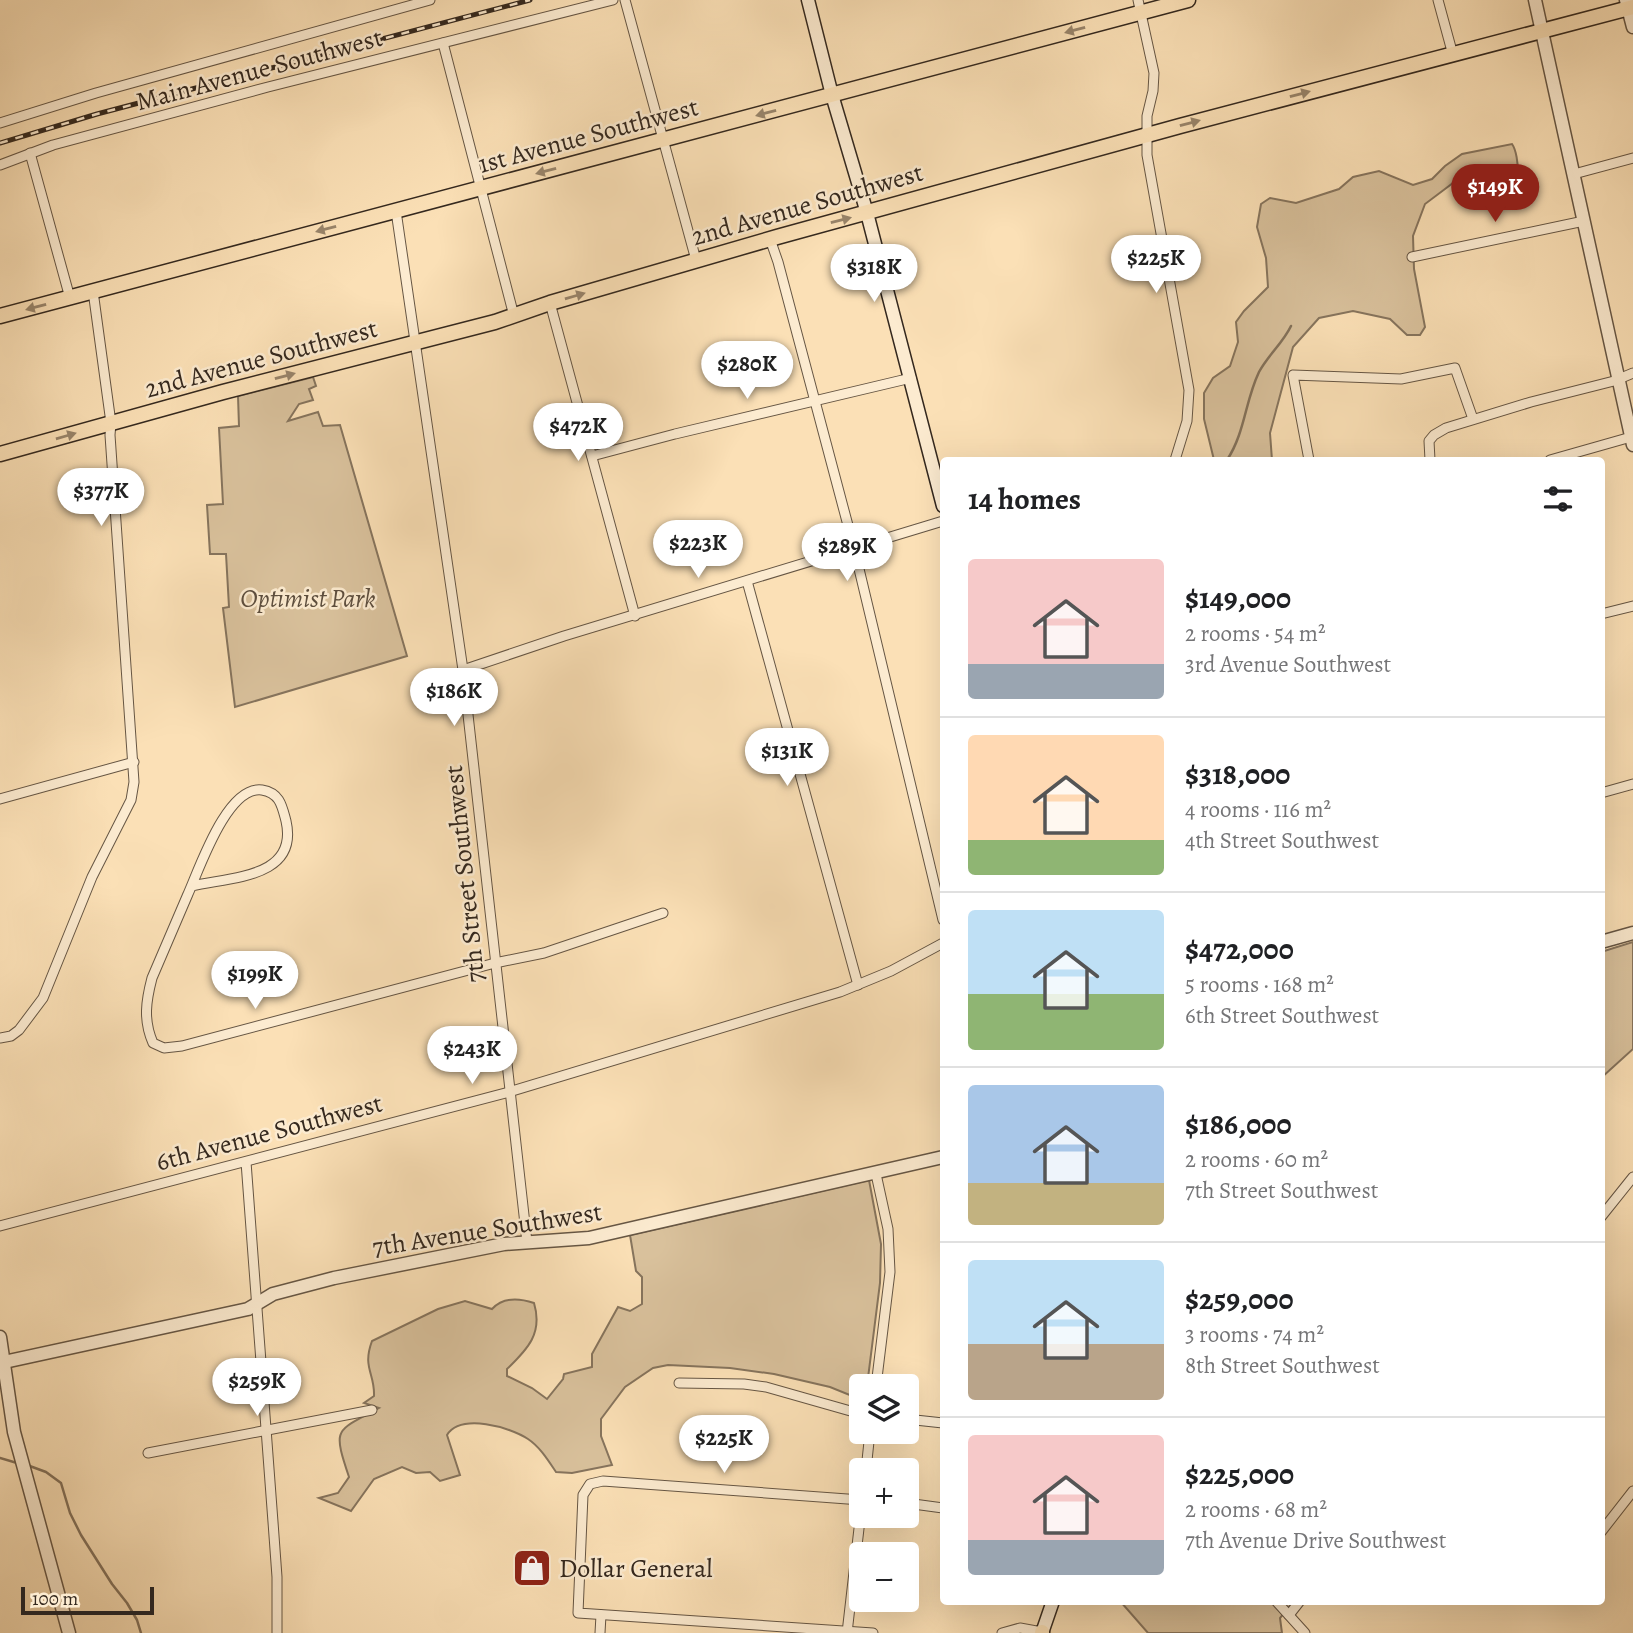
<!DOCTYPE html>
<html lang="en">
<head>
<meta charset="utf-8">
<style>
  body { margin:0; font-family:Alegreya,serif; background:#f2f2f2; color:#202124; height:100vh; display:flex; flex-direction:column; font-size:26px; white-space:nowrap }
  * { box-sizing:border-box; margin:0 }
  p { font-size:23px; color:#757577 }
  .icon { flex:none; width:38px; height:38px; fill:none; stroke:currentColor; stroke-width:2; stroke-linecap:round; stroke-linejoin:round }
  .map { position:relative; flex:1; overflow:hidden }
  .panel { position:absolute; left:940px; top:457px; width:665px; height:1148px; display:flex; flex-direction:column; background:#fff; border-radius:7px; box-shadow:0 7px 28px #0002 }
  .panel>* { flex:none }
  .buttons { position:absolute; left:849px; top:1374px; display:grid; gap:14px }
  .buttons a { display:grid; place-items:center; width:70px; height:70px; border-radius:7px; background:#fff; box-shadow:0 7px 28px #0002; font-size:35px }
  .scale { position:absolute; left:21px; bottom:18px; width:133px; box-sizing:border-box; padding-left:7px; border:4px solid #34281e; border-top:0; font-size:19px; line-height:24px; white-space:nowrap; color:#34281e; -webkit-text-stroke:5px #fcebd0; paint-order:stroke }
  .price { position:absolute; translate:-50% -60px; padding:0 16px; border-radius:24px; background:#fff; color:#222; font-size:23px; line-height:46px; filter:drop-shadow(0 2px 4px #0008) }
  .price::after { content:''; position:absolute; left:50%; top:42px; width:21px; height:16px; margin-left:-10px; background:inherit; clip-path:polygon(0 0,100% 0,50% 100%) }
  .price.active { background:#8f2418; color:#fff }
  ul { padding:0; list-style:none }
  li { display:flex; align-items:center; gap:21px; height:175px; padding:0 28px }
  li+li { border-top:2px solid #e0e0e0 }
  li span { display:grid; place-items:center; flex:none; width:196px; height:140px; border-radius:7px; color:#555 }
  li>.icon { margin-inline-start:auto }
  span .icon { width:84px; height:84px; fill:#fffc; stroke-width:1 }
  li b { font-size:30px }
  h2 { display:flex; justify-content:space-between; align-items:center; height:84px; padding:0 28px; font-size:30px }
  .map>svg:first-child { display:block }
  .green { fill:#d9c19c; stroke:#86745d; stroke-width:2 }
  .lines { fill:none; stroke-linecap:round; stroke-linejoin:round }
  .stream { stroke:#83715a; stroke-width:2.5 }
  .minor-casing { stroke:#665644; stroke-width:11 }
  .tertiary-casing { stroke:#665644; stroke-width:15 }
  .secondary-casing { stroke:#34281e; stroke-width:15 }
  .primary-casing { stroke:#34281e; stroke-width:17 }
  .minor { stroke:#fcebd0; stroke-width:9 }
  .tertiary { stroke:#fcebd0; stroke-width:12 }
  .secondary { stroke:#fcebd0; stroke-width:12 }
  .primary { stroke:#fbe0b6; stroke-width:14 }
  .rail-casing { stroke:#34281e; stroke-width:5 }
  .rail { stroke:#fcebd0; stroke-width:2.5; stroke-dasharray:8; stroke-linecap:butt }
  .oneway { fill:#98846a }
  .labels { text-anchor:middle; stroke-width:5; stroke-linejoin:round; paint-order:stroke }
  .street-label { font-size:26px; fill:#34281e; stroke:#fcebd0 }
  .park-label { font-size:26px; font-style:italic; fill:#5d4e3e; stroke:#fcebd0 }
  .poi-label { font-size:26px; fill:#34281e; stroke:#fcebd0; text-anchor:start }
</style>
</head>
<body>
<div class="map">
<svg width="1633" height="1633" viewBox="0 0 1633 1633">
  <rect width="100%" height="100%" fill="#fbe0b6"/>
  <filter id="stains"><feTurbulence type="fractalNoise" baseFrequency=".00286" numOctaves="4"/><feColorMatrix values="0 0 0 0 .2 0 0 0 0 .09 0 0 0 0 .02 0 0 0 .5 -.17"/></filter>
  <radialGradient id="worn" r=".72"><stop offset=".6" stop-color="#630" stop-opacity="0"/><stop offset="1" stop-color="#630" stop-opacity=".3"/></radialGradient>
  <g class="green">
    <path d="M1512,144C1520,155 1521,197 1509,205C1504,208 1496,209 1491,210L1481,191L1477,176L1457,180L1425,204L1413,236L1414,269L1425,327L1420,335H1407L1390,319L1353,311L1319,318L1293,347L1270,433L1272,460H1214L1204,419V393L1213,378L1230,366L1238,342L1236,322L1244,311L1268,287L1266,258L1257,227L1261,204L1270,198L1296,203L1339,189L1353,177L1379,171L1413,185L1432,179L1445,166L1462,154Z"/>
    <polygon points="313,377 316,386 309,389 313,400 299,404 288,421 318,412 323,426 340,425 407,656 235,707 223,608 229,607 226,554 210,554 207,505 223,504 219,428 239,426 238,396"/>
    <polygon points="1633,942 1633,1049 1601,1078 1601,952"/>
    <path d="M869,1180L881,1244L880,1283L867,1386H861V1397L857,1398L830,1387L774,1374L730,1368L668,1365L653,1368L625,1387L601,1419V1436L612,1465L572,1473L556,1472C548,1460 540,1447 528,1439C510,1427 461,1413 447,1435L460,1475L440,1481L430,1472L416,1473L402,1467L374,1479L351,1511L319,1498L338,1493L349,1477C332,1426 336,1432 379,1408L364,1403L374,1396C375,1373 362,1368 372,1341L438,1309L465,1301L492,1309C503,1297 519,1298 534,1303C543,1333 528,1349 507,1369V1376L532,1388L547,1399L563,1379L564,1374L592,1367V1354L618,1307L630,1311L642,1304V1277L636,1271L630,1235Z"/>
    <polygon points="1120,1601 1294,1601 1280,1618 1282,1633 1148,1633"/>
  </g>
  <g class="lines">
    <g class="stream">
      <path d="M1227,460C1245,433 1245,401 1259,372C1268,355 1283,343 1291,326"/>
      <polyline points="0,1458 17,1463"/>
      <polyline points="27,1465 46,1472 61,1483 70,1513 81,1535 112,1584 127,1603 137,1620 141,1633"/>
    </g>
    <defs>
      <g id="minor">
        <polyline points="625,0 696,260"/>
        <polyline points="1138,0 1154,73 1153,91 1147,116 1147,155 1189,390 1187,421 1175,460"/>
        <polyline points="1438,0 1453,55"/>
        <polyline points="443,43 514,316"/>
        <polyline points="0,123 96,93 430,0"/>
        <polyline points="30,153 70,298"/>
        <polyline points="0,165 53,145 268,87 613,0"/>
        <polyline points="1574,174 1633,158"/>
        <polyline points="396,211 463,670 527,1242"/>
        <polyline points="770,239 778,262 854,548 943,920"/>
        <polyline points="1412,257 1584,221"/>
        <polyline points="550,303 635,616"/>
        <polyline points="592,456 675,434 911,378"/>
        <polyline points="1309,460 1293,375 1401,379 1455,368 1473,419"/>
        <polyline points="1430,460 1429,441 1434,435 1446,428 1531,402 1614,381 1633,373"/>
        <polyline points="1550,460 1631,437"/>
        <polyline points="747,581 858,985"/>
        <polyline points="1601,614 1633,606"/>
        <polyline points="463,670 564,636 943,521"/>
        <polyline points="1601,793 1633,784"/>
        <polyline points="0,799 134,762"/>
        <path d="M192,886C231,877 299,878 286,821C282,806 280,793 262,790C227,785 199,870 188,894C176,922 164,950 152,978C146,1001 143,1020 153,1043L164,1048L182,1046L495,963L544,953L663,913"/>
        <polyline points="0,1038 11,1036 19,1030 43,998 92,877 131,800 134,782 110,435 111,423 93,291"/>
        <polyline points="246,1162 273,1522 277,1577 277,1633"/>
        <polyline points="876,1174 888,1229 890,1272 876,1386"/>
        <polyline points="1601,1217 1633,1177"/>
        <polyline points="0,1226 509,1092 840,992 891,971 943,943"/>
        <polyline points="679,1383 744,1384 766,1387 861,1414"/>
        <polyline points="906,1419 943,1423"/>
        <polyline points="148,1453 372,1410"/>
        <polyline points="866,1470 870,1432"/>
        <polyline points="861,1500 603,1481 590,1484 583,1495 578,1613 873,1633"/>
        <polyline points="906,1503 943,1508"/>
        <polyline points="1601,1532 1633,1491"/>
        <polyline points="1276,1601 1305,1633"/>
        <polyline points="1289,1615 1300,1601"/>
        <polyline points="600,1633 601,1615"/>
        <polyline points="847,1633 861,1511"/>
        <polyline points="1002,1633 1020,1628 1042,1632"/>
      </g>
      <g id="tertiary">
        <polyline points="1535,0 1633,445"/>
        <polyline points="1626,0 1633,27"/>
        <polyline points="1601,942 1633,933"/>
        <polyline points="0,1337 14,1432 69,1633"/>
        <polyline points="0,1363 248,1309 273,1294 334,1278 504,1244 589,1238 943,1157"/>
      </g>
      <g id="secondary">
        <polyline points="808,0 832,95 867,213 943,506"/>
        <polyline points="1042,1633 1053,1601"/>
      </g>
      <g id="primary">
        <polyline points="0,316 1188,0"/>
        <polyline points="0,454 223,392 495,322 550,303 777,237 1180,126 1633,7"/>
        <polyline points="1042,1632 1042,1633"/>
      </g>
    </defs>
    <use href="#minor" class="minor-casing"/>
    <use href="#tertiary" class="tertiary-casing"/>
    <use href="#secondary" class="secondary-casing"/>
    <use href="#primary" class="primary-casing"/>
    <use href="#minor" class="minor"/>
    <use href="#tertiary" class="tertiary"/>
    <use href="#secondary" class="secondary"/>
    <use href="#primary" class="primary"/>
    <defs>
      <polyline id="rail" points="0,143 97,114 530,0"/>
    </defs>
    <use href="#rail" class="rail-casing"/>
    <use href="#rail" class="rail"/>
  </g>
  <defs><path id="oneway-solid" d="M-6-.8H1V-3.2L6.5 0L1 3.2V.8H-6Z" transform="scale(1.75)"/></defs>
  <g class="oneway">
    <use href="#oneway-solid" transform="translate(1075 30) rotate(165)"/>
    <use href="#oneway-solid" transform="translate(1300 94) rotate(-15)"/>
    <use href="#oneway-solid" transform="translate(766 113) rotate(165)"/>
    <use href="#oneway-solid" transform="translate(1190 123) rotate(-15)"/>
    <use href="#oneway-solid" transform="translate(546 171) rotate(165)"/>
    <use href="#oneway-solid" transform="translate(841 220) rotate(-14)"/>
    <use href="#oneway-solid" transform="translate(326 229) rotate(165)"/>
    <use href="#oneway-solid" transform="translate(575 296) rotate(-16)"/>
    <use href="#oneway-solid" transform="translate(36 307) rotate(165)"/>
    <use href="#oneway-solid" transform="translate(285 376) rotate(-15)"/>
    <use href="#oneway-solid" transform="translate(66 436) rotate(-16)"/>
  </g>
  <defs>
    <symbol id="shop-square" viewBox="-11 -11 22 22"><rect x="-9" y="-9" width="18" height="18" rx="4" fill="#8f2418" stroke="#fcebd0"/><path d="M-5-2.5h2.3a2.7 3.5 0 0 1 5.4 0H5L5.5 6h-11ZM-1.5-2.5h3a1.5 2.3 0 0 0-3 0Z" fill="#fff"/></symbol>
  </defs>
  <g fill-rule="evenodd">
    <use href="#shop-square" x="510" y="1546" width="44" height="44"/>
  </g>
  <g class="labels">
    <g class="street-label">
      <text transform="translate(259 69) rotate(-15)" y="9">Main Avenue Southwest</text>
      <text transform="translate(588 135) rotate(-15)" y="9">1st Avenue Southwest</text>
      <text transform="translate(807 204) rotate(-16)" y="9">2nd Avenue Southwest</text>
      <text transform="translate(261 358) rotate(-15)" y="9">2nd Avenue Southwest</text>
      <text transform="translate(464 874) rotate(-96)" y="9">7th Street Southwest</text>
      <text transform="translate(269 1132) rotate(-15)" y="9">6th Avenue Southwest</text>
      <text transform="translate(487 1229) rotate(-9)" y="9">7th Avenue Southwest</text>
    </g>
    <g class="park-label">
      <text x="308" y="607">Optimist Park</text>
    </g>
    <g class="poi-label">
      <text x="559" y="1577">Dollar General</text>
    </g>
  </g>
  <rect width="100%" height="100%" filter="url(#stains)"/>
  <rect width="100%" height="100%" fill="url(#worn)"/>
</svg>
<div class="buttons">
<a><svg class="icon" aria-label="layers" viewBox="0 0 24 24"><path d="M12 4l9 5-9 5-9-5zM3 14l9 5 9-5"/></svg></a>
<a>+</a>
<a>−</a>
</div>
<div class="scale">100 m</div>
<b class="price active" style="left:1495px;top:224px">$149K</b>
<b class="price" style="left:1156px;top:295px">$225K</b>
<b class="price" style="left:874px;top:304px">$318K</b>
<b class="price" style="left:747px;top:401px">$280K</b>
<b class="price" style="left:578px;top:463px">$472K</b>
<b class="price" style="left:101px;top:528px">$377K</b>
<b class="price" style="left:698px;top:580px">$223K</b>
<b class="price" style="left:847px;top:583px">$289K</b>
<b class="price" style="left:454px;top:728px">$186K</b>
<b class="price" style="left:787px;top:788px">$131K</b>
<b class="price" style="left:255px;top:1011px">$199K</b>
<b class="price" style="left:472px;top:1086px">$243K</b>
<b class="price" style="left:257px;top:1418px">$259K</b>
<b class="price" style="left:724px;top:1475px">$225K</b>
<section class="panel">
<h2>14 homes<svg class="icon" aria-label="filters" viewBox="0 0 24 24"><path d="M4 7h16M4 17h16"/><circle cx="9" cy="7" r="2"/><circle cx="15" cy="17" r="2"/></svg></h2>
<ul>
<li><span style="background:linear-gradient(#f6c9c9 75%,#9aa5b1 0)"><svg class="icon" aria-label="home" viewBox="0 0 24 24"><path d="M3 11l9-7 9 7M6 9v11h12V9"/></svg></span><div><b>$149,000</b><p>2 rooms · 54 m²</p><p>3rd Avenue Southwest</p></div></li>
<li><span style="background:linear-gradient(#ffd9b3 75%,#8fb573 0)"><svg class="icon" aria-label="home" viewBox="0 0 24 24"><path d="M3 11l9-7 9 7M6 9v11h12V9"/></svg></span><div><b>$318,000</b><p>4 rooms · 116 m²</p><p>4th Street Southwest</p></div></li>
<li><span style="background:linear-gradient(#bfe0f5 60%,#8fb573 0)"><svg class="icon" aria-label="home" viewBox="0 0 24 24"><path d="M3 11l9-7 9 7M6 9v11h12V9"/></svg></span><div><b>$472,000</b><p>5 rooms · 168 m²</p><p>6th Street Southwest</p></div></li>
<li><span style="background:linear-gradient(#a9c7e8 70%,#c2b280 0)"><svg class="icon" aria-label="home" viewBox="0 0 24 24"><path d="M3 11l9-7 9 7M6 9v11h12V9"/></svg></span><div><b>$186,000</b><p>2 rooms · 60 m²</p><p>7th Street Southwest</p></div></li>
<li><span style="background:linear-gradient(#bfe0f5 60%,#b9a48a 0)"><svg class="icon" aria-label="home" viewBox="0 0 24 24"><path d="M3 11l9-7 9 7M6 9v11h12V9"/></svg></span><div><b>$259,000</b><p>3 rooms · 74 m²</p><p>8th Street Southwest</p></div></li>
<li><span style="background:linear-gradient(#f6c9c9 75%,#9aa5b1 0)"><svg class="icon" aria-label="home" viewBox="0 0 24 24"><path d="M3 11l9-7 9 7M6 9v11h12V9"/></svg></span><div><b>$225,000</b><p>2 rooms · 68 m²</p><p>7th Avenue Drive Southwest</p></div></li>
</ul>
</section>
</div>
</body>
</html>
